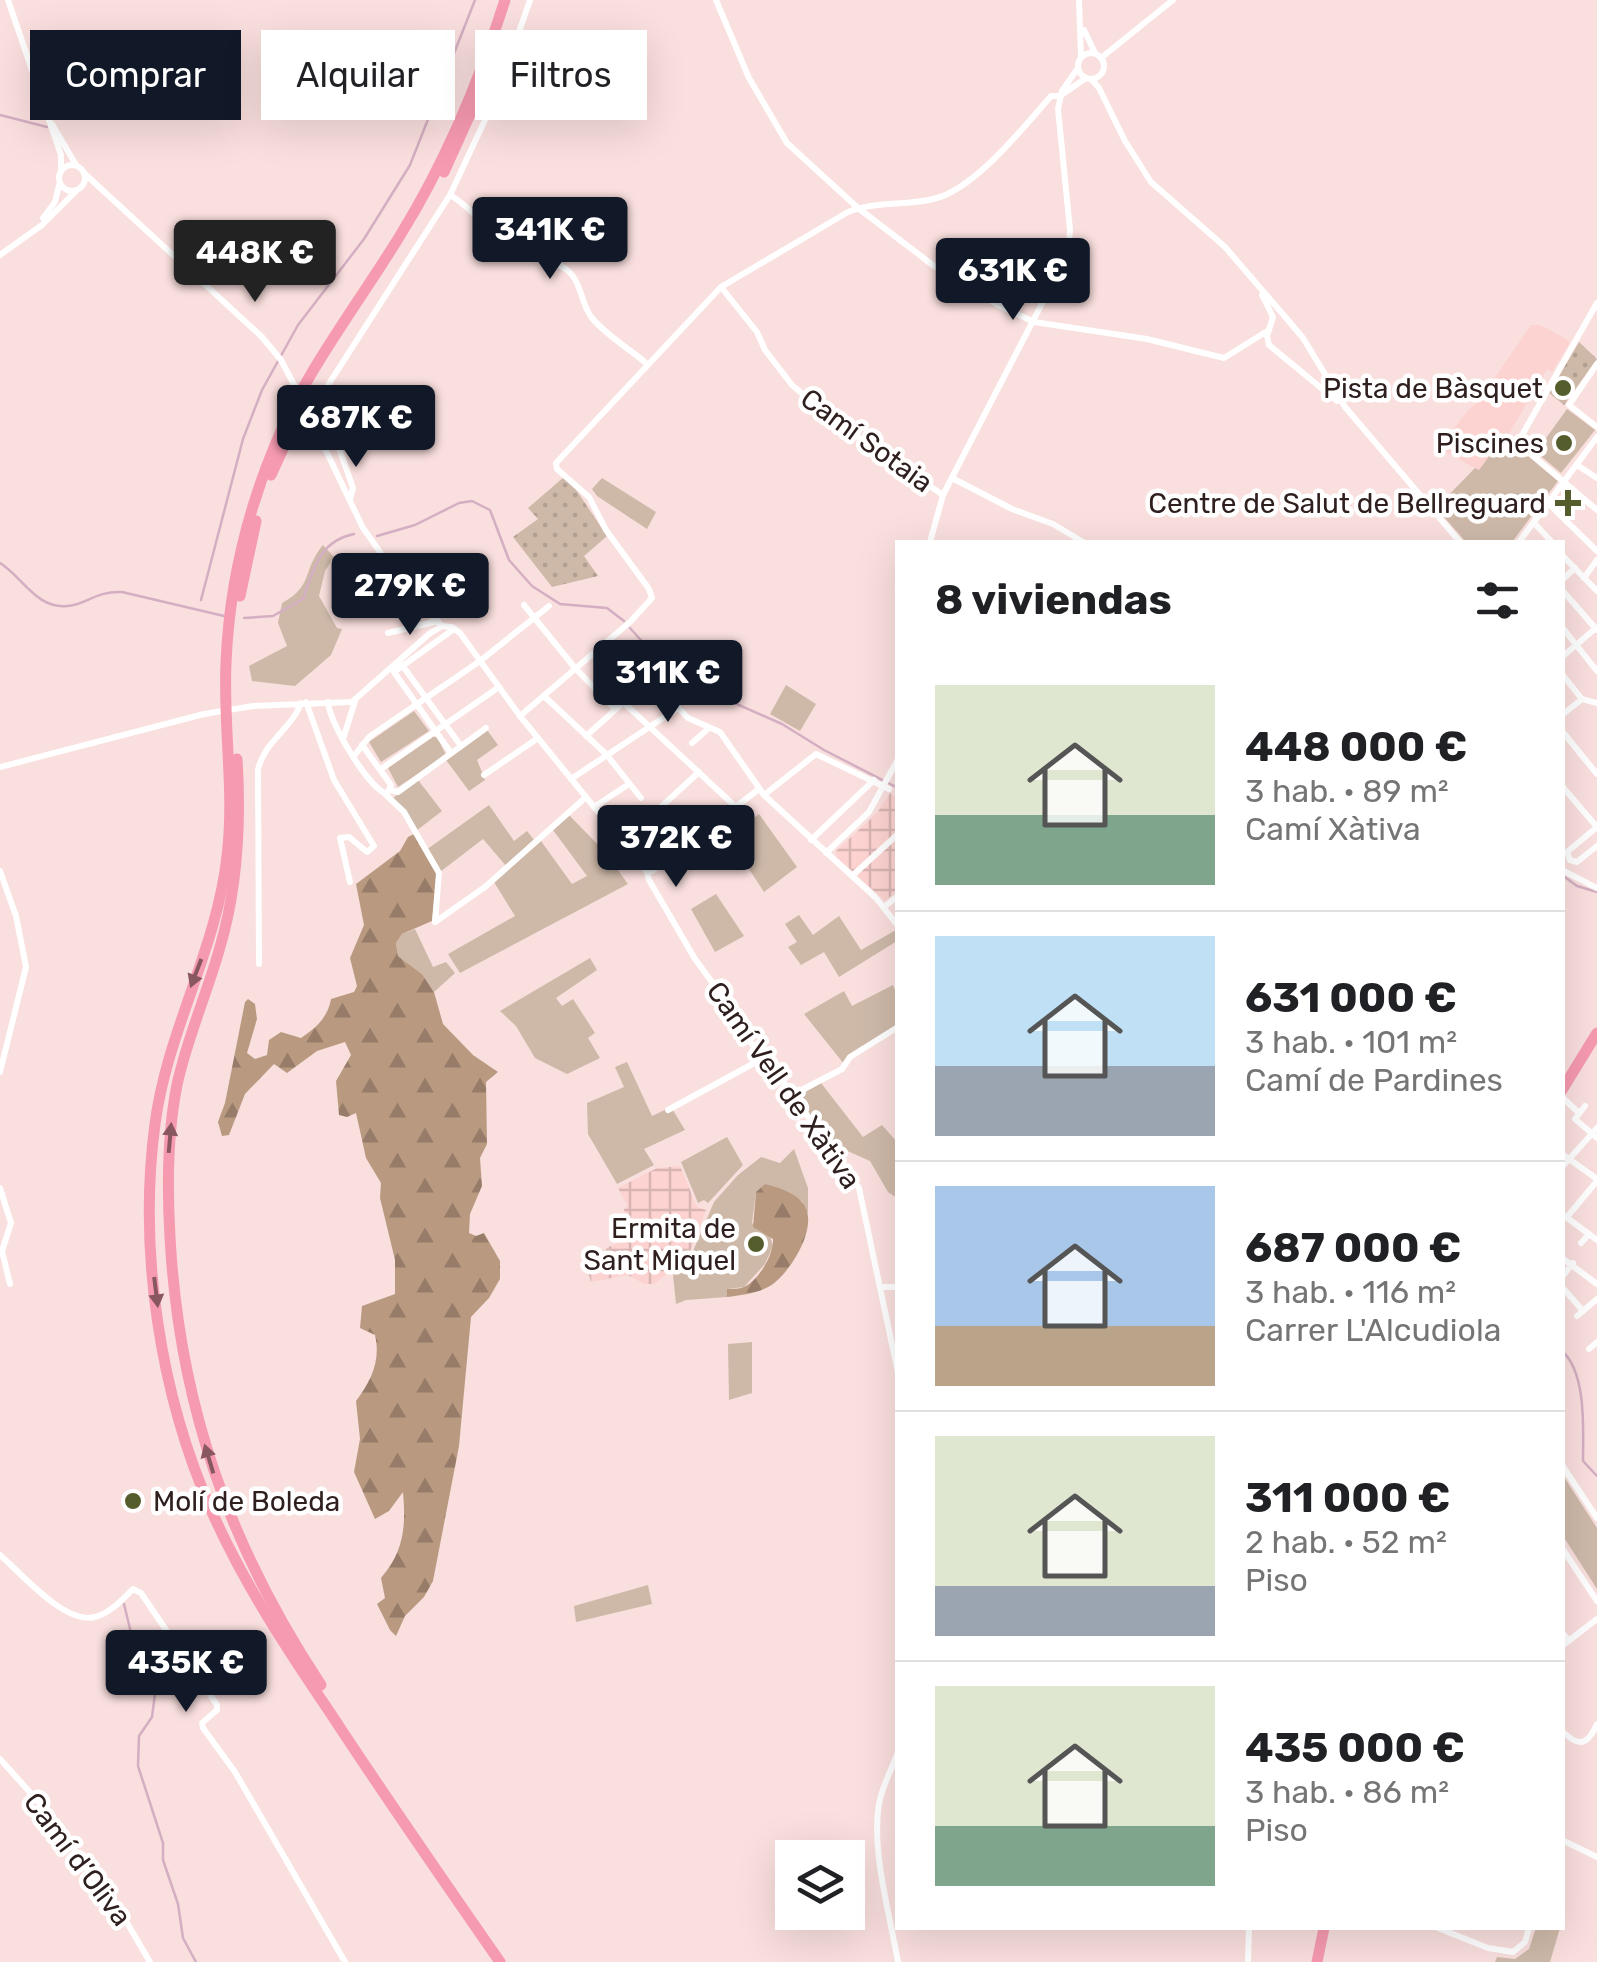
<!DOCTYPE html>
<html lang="es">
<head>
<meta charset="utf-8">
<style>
  body { margin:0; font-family:Rubik,sans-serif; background:#f6f6f6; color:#202124; height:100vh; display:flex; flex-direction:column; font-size:38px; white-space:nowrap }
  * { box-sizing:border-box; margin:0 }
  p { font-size:32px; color:#757577 }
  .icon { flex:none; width:55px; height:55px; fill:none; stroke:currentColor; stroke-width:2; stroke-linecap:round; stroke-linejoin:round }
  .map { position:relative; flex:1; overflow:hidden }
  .side { position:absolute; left:895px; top:540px; width:670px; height:1390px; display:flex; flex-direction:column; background:#fff; border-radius:0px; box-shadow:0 10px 40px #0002 }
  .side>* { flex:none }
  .top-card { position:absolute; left:30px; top:30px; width:715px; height:90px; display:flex; gap:20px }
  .tools { position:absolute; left:775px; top:1840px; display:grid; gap:20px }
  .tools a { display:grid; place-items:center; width:90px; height:90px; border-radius:0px; background:#fff; box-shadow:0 10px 40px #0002; font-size:50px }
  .price { position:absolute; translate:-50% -85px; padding:0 22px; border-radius:10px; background:#111827; color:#fff; font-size:32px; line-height:65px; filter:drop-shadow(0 2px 5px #0008) }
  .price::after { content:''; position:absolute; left:50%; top:60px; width:30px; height:22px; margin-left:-15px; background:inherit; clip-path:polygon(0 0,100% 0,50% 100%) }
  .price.current { background:#222; color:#fff }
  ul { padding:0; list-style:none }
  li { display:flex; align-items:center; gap:30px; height:250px; padding:0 40px }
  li+li { border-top:2px solid #e0e0e0 }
  li span { display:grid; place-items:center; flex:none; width:280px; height:200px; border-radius:0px; color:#555 }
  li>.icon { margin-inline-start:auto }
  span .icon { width:120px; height:120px; fill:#fffc; stroke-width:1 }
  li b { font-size:42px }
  h2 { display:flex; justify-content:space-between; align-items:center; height:120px; padding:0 40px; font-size:42px }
  .pill { padding:0 35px; border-radius:0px; background:#fff; box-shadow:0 10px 40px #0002; font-size:35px; line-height:90px }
  .pill.current { background:#111827; color:#fff }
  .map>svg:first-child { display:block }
  .built { fill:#fcd3d0 }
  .industrial { fill:url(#industrial-grid) }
  .green { fill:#ceb9a9 }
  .forest { fill:url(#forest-firs) }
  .cemetery { fill:url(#cemetery-stones) }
  .park { fill:url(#park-dots) }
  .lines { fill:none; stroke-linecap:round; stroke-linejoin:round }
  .stream { stroke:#d4aec2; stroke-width:2.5 }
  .minor { stroke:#fff; stroke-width:6 }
  .highway { stroke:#f69ab0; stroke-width:11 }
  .oneway { fill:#895760 }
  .poi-dot { fill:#565d2c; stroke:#fff; stroke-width:4 }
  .labels { text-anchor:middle; stroke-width:9; stroke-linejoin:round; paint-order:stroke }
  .poi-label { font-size:28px; fill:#2f201f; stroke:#fff; text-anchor:end }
  .street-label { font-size:28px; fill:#2f201f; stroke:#fff }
</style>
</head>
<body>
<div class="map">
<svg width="1597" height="1962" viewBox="0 0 1597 1962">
  <defs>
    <pattern id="industrial-grid" width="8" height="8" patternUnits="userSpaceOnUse" patternTransform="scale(2.5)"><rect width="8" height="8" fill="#fcd3d0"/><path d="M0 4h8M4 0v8" fill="none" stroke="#d8b5b2"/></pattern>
    <pattern id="forest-firs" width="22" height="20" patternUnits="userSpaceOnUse" patternTransform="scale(2.5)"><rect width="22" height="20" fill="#b99a81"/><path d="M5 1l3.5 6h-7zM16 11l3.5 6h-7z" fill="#977d69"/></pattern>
    <pattern id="cemetery-stones" width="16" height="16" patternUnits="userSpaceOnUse" patternTransform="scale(2.5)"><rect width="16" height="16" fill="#ceb9a9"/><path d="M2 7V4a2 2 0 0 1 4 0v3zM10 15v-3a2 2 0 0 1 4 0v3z" fill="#b19f91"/></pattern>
    <pattern id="park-dots" width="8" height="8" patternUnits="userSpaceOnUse" patternTransform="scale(2.5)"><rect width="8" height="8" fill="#ceb9a9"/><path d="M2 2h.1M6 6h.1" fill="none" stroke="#b19f91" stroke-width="1.8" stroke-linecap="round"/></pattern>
  </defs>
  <rect width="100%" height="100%" fill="#f9dfdd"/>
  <polygon class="built" points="1531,325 1540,325 1568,340 1569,344 1552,372 1547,369 1503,444 1507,447 1501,456 1478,470 1439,448 1469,409 1478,402"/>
  <g class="industrial">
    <polygon points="890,793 897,798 897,891 885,901 836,856 836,851 877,813"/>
    <polygon points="680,1166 697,1207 706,1210 688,1257 654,1284 644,1284 628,1275 591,1282 588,1272 606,1256 606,1248 624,1241 628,1231 624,1209 628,1206 618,1188 657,1168"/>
  </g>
  <g class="green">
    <polygon points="1567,409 1595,430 1561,473 1536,452"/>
    <polygon points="1511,442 1558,481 1512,542 1466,542 1436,508 1475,468 1479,470 1493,451 1501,455"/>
    <polygon points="602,478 656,512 647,529 597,496 592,489"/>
    <path d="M323,545L334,557L325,571L319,596L337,628L342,629L331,655L295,686L252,681L249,666L287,646L278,623L282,603C314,586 302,570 323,545Z"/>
    <polygon points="786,685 816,704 800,731 770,714"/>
    <polygon points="414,711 429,731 381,762 369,742"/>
    <polygon points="487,730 498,745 477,760 485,780 469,791 446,760"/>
    <polygon points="433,737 437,737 446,755 398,787 388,768"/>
    <polygon points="418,780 442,811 416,831 393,798"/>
    <polygon points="489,805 514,841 527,831 535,841 507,867 483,839 440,872 426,850"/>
    <polygon points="759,814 797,867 764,892 728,837"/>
    <polygon points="569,815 604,851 628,884 460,973 448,954 515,916 494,882 541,841 572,884 587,876 553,830"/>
    <polygon points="716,894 744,936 715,952 691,909"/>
    <polygon points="799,915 813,935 839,916 861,950 896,930 897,941 839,977 824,952 801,965 788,947 797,942 785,924"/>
    <polygon points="415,929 433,967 446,962 455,973 434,992 422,974 398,956 396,943 402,934"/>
    <polygon points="590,958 597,970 556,998 562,1006 573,999 595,1033 588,1038 600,1058 567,1074 535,1058 516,1026 500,1011"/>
    <polygon points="893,985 897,995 897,1025 844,1064 804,1014 844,991 852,1006"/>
    <polygon points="627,1062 652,1116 671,1107 685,1130 644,1149 654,1165 617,1184 588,1134 587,1103 624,1087 615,1067"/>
    <polygon points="821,1083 863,1137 882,1125 897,1142 897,1198 888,1192 870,1161 834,1145 831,1148 797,1097"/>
    <polygon points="727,1137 743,1165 708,1203 704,1200 698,1203 681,1162"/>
    <polygon points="794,1149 808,1188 808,1214 802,1201 756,1192 752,1223 770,1236 773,1246 765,1264 744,1287 728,1289 727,1297 686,1300 676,1304 673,1275 687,1265 714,1202 738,1175 761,1157 780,1163"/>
    <polygon points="752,1342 752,1393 729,1400 728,1344"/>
    <polygon points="1562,1474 1597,1528 1597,1589 1563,1536"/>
    <polygon points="648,1585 652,1604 576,1622 574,1606"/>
    <polygon points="1536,1928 1560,1928 1550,1962 1495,1962 1497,1957 1515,1959 1529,1949"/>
  </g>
  <g class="forest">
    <path d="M414,834L437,873L432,921L402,934L396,943L398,956L422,974L434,992L443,1024L473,1055L498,1072L486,1082L487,1144L480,1158L482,1186L470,1214L469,1233L476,1236L484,1233L500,1261V1279L489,1298L471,1317L459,1446L433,1581L424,1597L405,1616L396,1636L390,1630L377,1604L385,1598L381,1578C404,1551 406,1527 403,1492L389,1511L375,1519L354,1472L360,1439L356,1401C371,1381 381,1361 375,1335L360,1328L362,1306L395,1294V1260L380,1198L381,1183L366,1158L356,1113L347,1117L339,1115L336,1081L351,1055L345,1042L317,1051L287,1073L274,1064L245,1094L229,1135L222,1136L218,1122L225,1103L245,1002L248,999L255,1004L257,1019L247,1053L255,1059L267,1055L269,1040L281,1032L301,1038C316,1028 328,1017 331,999L354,992L357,986L350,958L364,925L356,884L400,851L408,837Z"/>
    <path d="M765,1184C777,1187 793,1192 801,1201C822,1222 792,1270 773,1284C760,1293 743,1295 727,1297V1289C733,1289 739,1289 744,1287C759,1280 774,1254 773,1239L753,1227L756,1192Z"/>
  </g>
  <polygon class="cemetery" points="69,56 92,76 57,115 44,72"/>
  <g class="park">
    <polygon points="1579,342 1597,359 1564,405 1549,393"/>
    <polygon points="564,477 577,491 607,536 584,556 598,576 552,587 513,537 538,519 528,508"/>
  </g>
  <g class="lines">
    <g class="stream">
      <polyline points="0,115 47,127"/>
      <polyline points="377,536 415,525 459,503 472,501 490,510 509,560 532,586 560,604 607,608 624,621"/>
      <path d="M0,563C22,576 36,609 67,606C87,605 94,591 122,592L224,616"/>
      <polyline points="201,600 243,439 262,390 298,325 364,239 410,165 475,0"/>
      <path d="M244,618L273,616L303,599C314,569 319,541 354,534"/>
      <polyline points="630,628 657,658 694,685 782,724 824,750 898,788"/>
      <polyline points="1562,875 1577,886 1597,892"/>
      <path d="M1562,1351C1587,1373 1583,1431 1583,1461L1597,1476"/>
      <polyline points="124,1604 131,1633 151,1666 156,1686 152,1717 139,1736 138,1766 163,1843 163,1860 178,1904 183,1938 196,1962"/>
    </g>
    <g class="minor">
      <polyline points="8,0 61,155 61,171"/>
      <polyline points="716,0 749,78 787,143 858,208 934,266 998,305 1034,322 1147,339 1224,358 1269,330"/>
      <polyline points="1079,0 1081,57"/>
      <polyline points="1084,30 1095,53"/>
      <circle cx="1091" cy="66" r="13"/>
      <polyline points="1101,58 1173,0"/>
      <polyline points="1091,79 1099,88 1125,141 1151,182 1225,247 1287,319 1303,338 1345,407 1460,542"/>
      <polyline points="52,124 76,165"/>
      <circle cx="72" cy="178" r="13"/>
      <polyline points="84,173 262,337 281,360 300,396"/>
      <path d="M450,195C478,212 495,240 523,254C536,261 556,260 567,270C582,282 581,305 592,318C607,336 630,349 647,364"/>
      <polyline points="43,218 55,202 59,185"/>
      <polyline points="0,255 42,225 76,191"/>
      <polyline points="721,287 757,332 765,350 792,385 832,419 943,495"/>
      <polyline points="1262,295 1273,317 1267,336 1269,345 1337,401"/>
      <polyline points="1597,303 1522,435 1526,450 1597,510"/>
      <polyline points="1597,364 1569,405 1597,427"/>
      <polyline points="305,407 363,528 390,566 394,584 442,626"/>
      <polyline points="1577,465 1597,478"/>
      <polyline points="952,478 1012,509 1053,524 1083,542"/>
      <polyline points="350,499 353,488 321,396 450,195 499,90 530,0"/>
      <polyline points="1548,503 1597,551"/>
      <polyline points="1534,523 1552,542"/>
      <polyline points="930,542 943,495 1068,253 1070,230 1058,109 1062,91 1078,68"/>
      <polyline points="1519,542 1597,437"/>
      <polyline points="1562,555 1597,591"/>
      <polyline points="1584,578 1597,560"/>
      <polyline points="1562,580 1575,568"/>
      <polyline points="1562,590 1597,630"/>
      <polyline points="524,605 575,668 615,709"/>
      <polyline points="442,626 452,627 460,633 520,716 647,872 649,880 695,959 728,1004 740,1031 772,1066 859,1188 898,1373"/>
      <polyline points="1562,627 1597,671"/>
      <polyline points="388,633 438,621"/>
      <polyline points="599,648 630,675 675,704 688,718 720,732 764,795 876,898 898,926"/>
      <polyline points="1562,657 1596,628"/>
      <polyline points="402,665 461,746"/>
      <polyline points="1562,674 1582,699"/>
      <polyline points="544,696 606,754 641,798"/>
      <polyline points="1582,699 1597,703"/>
      <polyline points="306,702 334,780 374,846 367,852 349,837 340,838 350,882"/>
      <path d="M328,702C329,722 368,788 387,794L391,785L362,745"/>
      <polyline points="623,702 737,808"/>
      <polyline points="1562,715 1582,699"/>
      <path d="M520,716L630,622L652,598L649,589L606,530L589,497L557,469L556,463L721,287L848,212C876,201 905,206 933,199C973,191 1025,126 1051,96H1060L1086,78"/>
      <polyline points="1562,731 1597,774"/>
      <polyline points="344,736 355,701"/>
      <polyline points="586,736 644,684"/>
      <polyline points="692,743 709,728"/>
      <polyline points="451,753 394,672 454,629"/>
      <polyline points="354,756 369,737 480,661 549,606"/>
      <polyline points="0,767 204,714 253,706 352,702 429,634 442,626"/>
      <polyline points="381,769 499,687"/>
      <polyline points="699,772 662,806 707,863"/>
      <polyline points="484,775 538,738"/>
      <polyline points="571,779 678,708"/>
      <polyline points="1562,786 1597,827"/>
      <polyline points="391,790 398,792 486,728"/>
      <polyline points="385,794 404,812 439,873 435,922 485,887 586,797"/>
      <polyline points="764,795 816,754 889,789"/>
      <polyline points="594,807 629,784"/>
      <polyline points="811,840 874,780"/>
      <polyline points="622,842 662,808"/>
      <polyline points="826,853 869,812 898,759"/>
      <polyline points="1570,860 1567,852 1597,827"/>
      <polyline points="1570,860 1577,862 1597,846"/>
      <polyline points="1562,870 1597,888"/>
      <polyline points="0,871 16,916 26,967 0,1072"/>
      <polyline points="647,872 652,871 759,789"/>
      <polyline points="852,876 898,834"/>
      <polyline points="884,907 898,896"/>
      <path d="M259,964L258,770C264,741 292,729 301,703"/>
      <polyline points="792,1095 842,1069 850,1057 898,1027"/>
      <polyline points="1562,1097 1579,1113"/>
      <polyline points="1585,1106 1575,1119 1597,1138"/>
      <polyline points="668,1110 758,1061 763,1055"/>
      <polyline points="1562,1154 1597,1179"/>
      <polyline points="1562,1167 1597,1128"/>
      <polyline points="0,1188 11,1223 2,1251 10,1284"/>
      <polyline points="1562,1214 1597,1240"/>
      <polyline points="1567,1217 1597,1181"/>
      <polyline points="1581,1243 1589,1234"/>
      <polyline points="1562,1258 1597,1284"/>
      <polyline points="1562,1277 1573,1263"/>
      <polyline points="882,1287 898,1287"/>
      <polyline points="1562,1287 1583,1311"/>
      <polyline points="1577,1316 1597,1299"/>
      <polyline points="1589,1349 1597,1342"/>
      <polyline points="1562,1465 1597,1518"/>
      <polyline points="1562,1548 1597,1601"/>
      <path d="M0,1555C21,1573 65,1625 95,1617C110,1613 122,1600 133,1589L141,1593L217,1705V1710L202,1723L203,1728L235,1772L345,1962"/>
      <polyline points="1562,1632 1569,1641"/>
      <polyline points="1562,1646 1597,1619"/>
      <path d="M1562,1731C1579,1748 1588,1745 1597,1724"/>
      <path d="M898,1752C892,1769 882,1786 879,1804C871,1850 890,1916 898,1962"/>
      <polyline points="0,1759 62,1828 82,1862 116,1904 150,1962"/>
      <polyline points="1562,1840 1597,1857"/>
      <polyline points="1438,1928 1488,1948 1513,1952 1525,1942 1529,1928"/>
      <polyline points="1248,1962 1249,1928"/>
    </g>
    <g class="highway">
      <polyline points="444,172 486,79"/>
      <polyline points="271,475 305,401"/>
      <polyline points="240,596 256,521"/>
      <path d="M237,759C241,823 238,886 220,947C207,994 187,1038 177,1085C167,1135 167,1186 170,1237C179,1404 229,1546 321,1685"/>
      <polyline points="1562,1090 1597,1033"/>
      <path d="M500,1962C443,1880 386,1798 331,1714C287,1649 244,1584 212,1512C160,1395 138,1251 155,1124C167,1031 217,949 227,856C235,792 223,728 226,663C229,588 246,515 275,445C306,370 359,303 401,234C446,161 479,82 505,0"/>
      <polyline points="1317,1962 1324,1928"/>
    </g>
  </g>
  <defs><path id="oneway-solid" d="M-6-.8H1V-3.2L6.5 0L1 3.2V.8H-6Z" transform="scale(2.5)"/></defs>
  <g class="oneway">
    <use href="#oneway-solid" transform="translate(196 973) rotate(111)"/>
    <use href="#oneway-solid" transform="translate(170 1138) rotate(-85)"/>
    <use href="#oneway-solid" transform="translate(156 1292) rotate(83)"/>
    <use href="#oneway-solid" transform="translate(209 1459) rotate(-107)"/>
  </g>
  <g class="poi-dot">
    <circle cx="1563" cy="388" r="10"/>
    <circle cx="1564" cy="443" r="10"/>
    <path d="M1563 488h10v10h10v10h-10v10h-10v-10h-10v-10h10z"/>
    <circle cx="756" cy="1244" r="10"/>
    <circle cx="133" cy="1501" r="10"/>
  </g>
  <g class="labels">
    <g class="poi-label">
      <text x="1543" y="398">Pista de Bàsquet</text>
      <text x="1544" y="453">Piscines</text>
      <text x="1546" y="513">Centre de Salut de Bellreguard</text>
      <text x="736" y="1238">Ermita de<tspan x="736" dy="32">Sant Miquel</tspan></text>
      <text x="153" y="1511" text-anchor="start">Molí de Boleda</text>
    </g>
    <g class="street-label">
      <text transform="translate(867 440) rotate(36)" y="10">Camí Sotaia</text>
      <text transform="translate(784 1085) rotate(55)" y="10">Camí Vell de Xàtiva</text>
      <text transform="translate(78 1859) rotate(53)" y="10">Camí d’Oliva</text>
    </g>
  </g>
</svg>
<div class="tools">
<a><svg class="icon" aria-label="layers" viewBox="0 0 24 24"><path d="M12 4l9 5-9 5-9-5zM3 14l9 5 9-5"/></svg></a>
</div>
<b class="price" style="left:550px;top:282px">341K €</b>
<b class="price current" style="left:255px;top:305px">448K €</b>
<b class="price" style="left:1013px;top:323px">631K €</b>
<b class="price" style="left:356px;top:470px">687K €</b>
<b class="price" style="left:410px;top:638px">279K €</b>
<b class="price" style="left:668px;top:725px">311K €</b>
<b class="price" style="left:676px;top:890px">372K €</b>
<b class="price" style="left:186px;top:1715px">435K €</b>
<div class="top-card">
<a class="pill current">Comprar</a>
<a class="pill">Alquilar</a>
<a class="pill">Filtros</a>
</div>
<section class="side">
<h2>8 viviendas<svg class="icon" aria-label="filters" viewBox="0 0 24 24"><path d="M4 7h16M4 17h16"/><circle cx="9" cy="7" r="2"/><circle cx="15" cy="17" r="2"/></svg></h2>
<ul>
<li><span style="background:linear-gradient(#dfe7d0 65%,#7fa58c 0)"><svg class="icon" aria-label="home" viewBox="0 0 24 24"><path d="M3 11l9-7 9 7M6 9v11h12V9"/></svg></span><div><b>448 000 €</b><p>3 hab. · 89 m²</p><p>Camí Xàtiva</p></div></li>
<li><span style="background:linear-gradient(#bfe0f5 65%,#9aa5b1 0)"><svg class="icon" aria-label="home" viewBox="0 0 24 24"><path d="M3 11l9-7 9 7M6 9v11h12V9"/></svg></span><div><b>631 000 €</b><p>3 hab. · 101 m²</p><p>Camí de Pardines</p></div></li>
<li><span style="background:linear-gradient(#a9c7e8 70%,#b9a48a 0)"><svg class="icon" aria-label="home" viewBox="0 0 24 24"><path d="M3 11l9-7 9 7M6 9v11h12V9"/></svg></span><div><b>687 000 €</b><p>3 hab. · 116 m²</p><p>Carrer L'Alcudiola</p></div></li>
<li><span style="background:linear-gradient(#dfe7d0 75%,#9aa5b1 0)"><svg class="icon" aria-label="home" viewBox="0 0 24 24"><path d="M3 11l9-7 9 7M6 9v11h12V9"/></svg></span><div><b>311 000 €</b><p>2 hab. · 52 m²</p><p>Piso</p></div></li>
<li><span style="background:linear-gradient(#dfe7d0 70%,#7fa58c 0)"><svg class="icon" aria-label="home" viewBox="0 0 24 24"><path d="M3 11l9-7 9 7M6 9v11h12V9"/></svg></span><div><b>435 000 €</b><p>3 hab. · 86 m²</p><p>Piso</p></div></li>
</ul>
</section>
</div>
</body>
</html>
